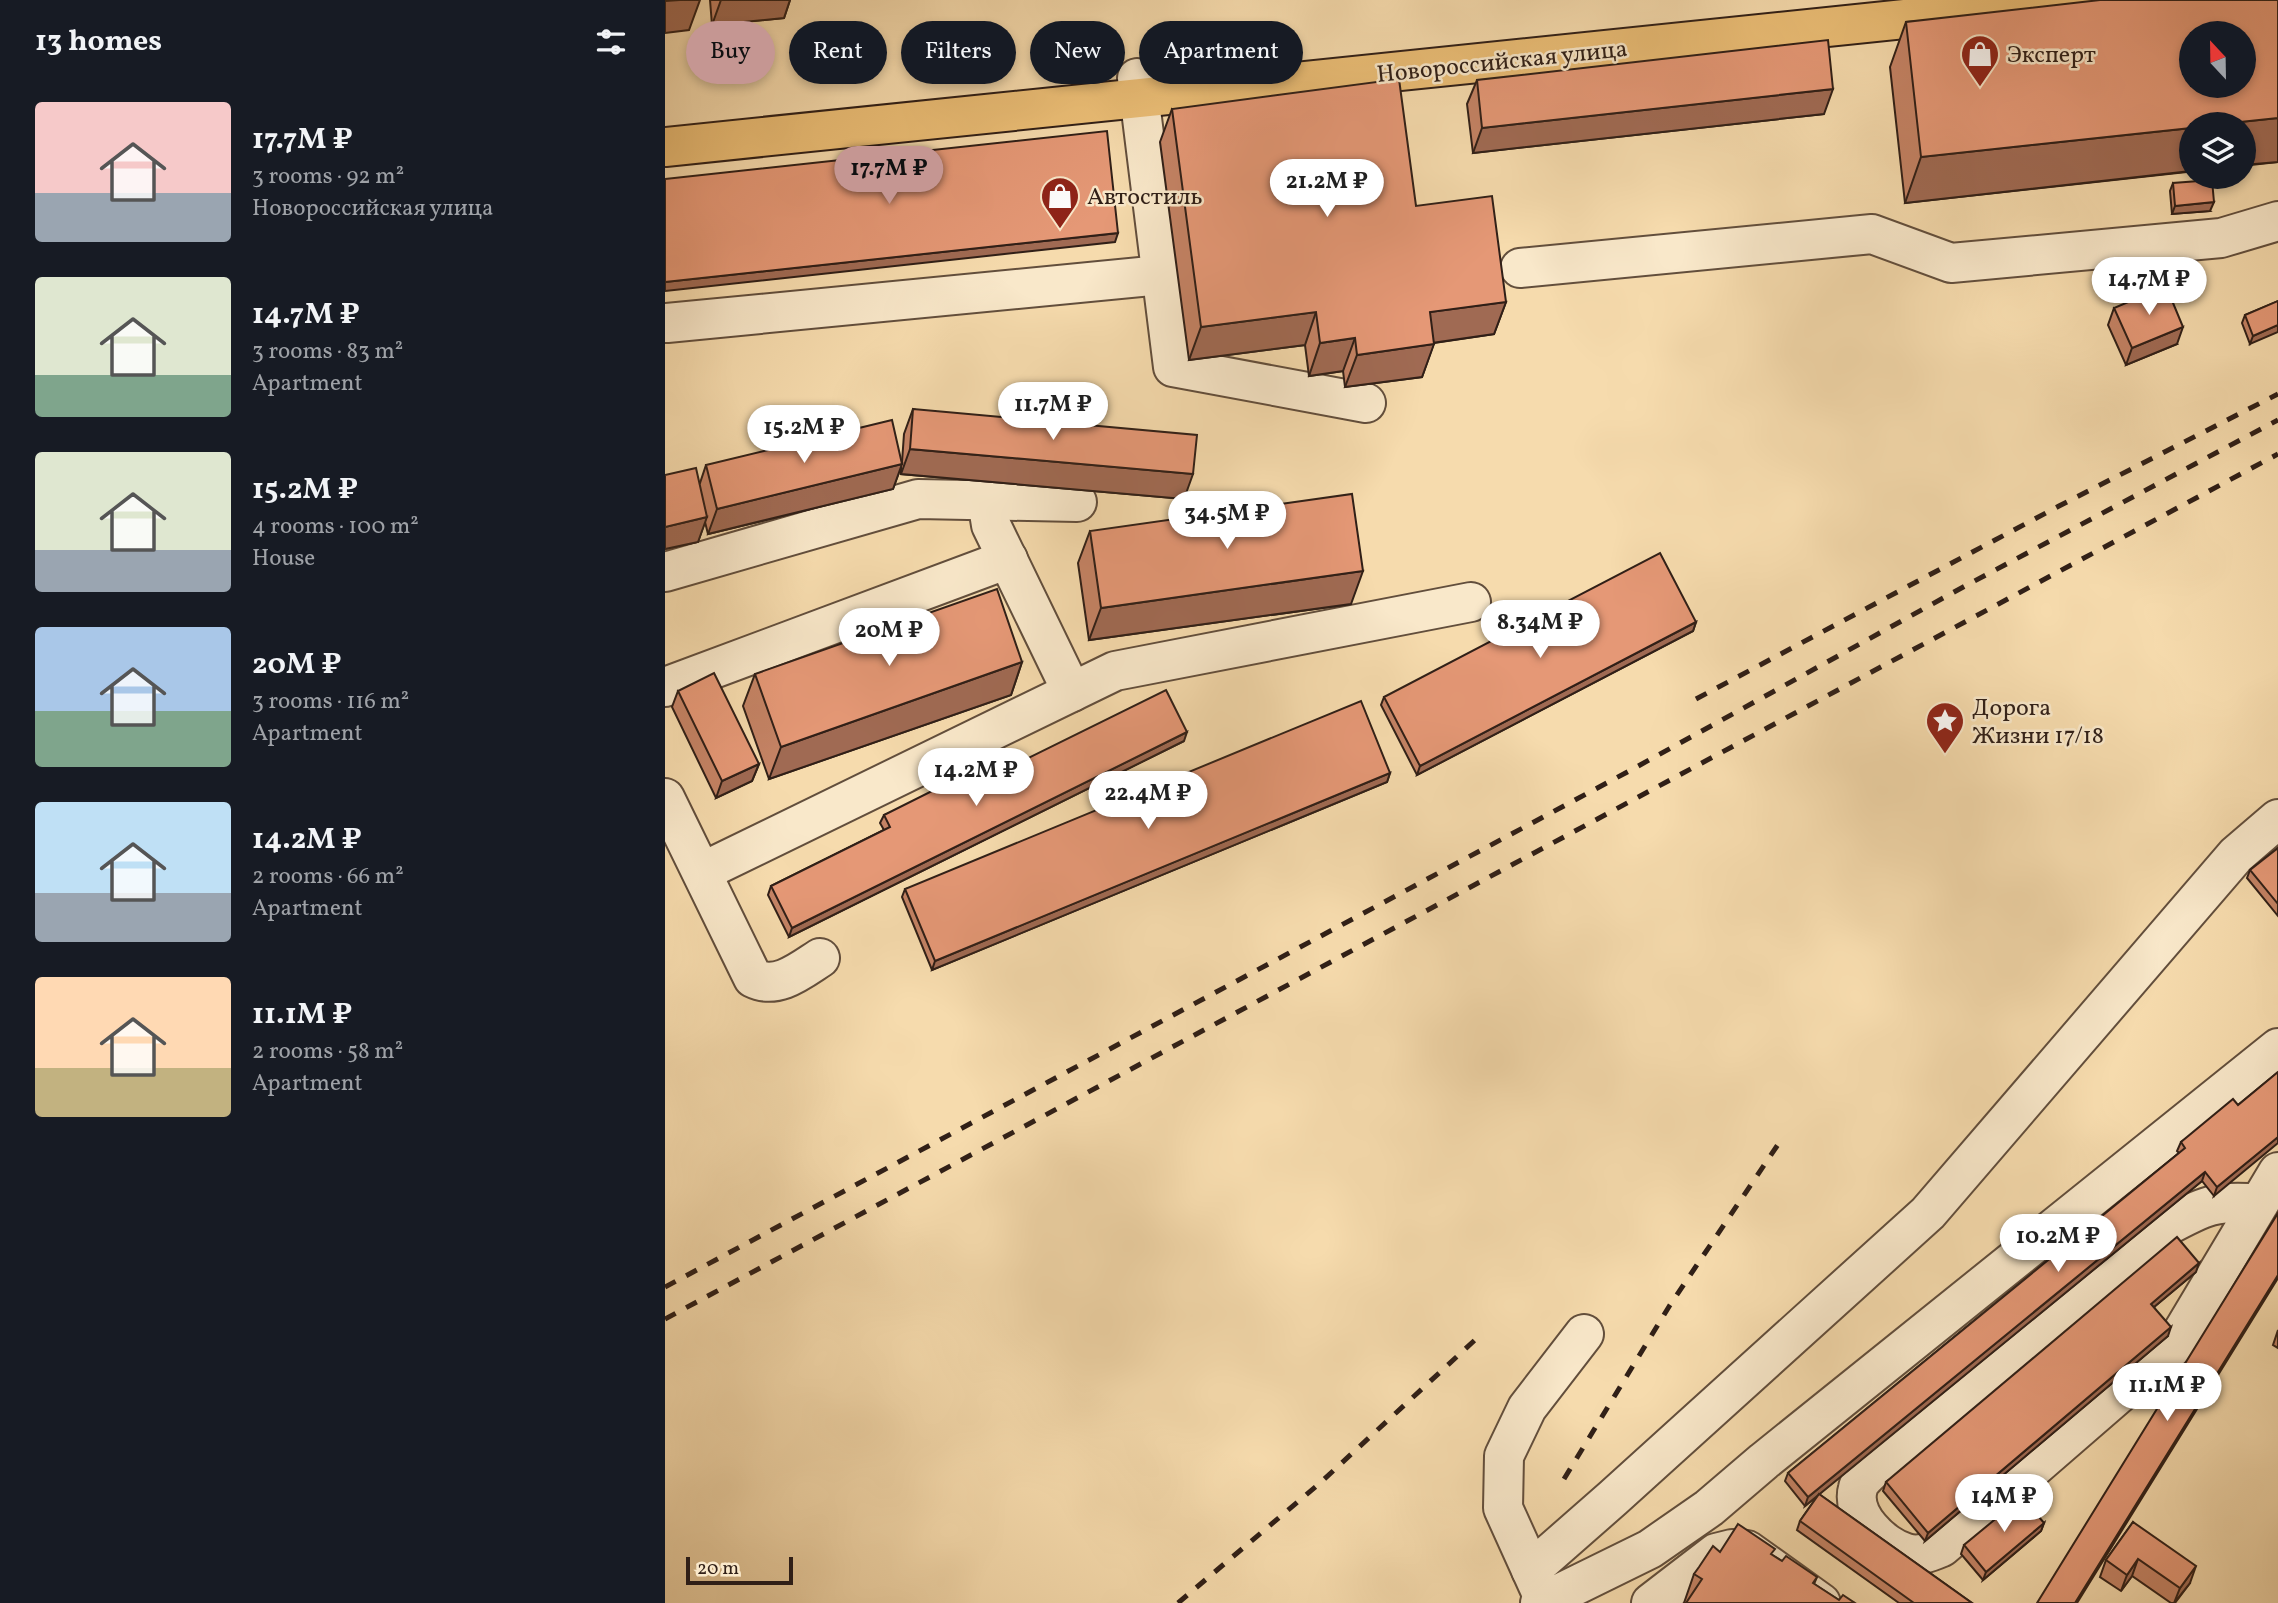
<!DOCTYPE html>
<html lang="en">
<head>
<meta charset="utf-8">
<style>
  body { margin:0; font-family:Vollkorn,serif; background:#242831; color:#f1f3f6; height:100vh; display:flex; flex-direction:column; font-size:26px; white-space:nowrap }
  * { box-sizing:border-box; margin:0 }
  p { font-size:23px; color:#9ea1a6 }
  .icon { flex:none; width:38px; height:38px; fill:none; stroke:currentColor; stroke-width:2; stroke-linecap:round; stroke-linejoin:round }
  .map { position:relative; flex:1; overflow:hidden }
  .panel { display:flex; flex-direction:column; background:#171b24; width:665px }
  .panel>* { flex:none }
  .hud { position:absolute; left:21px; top:21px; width:665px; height:63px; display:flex; gap:14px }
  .needle { width:46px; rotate:338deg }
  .fabs { position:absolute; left:1514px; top:21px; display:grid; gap:14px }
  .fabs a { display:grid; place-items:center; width:77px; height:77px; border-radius:50%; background:#171b24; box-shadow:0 4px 10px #0003; font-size:35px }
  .scale { position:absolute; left:21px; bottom:18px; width:107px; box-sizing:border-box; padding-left:7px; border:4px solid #301f17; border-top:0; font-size:19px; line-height:24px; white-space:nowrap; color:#301f17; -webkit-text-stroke:5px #f9e8ca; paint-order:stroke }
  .price { position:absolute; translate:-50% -60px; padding:0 16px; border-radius:24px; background:#fff; color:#222; font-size:23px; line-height:46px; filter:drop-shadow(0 2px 4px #0008) }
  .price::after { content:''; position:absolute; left:50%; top:42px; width:21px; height:16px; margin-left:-10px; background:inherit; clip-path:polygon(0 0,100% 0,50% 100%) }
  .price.selected { background:#c59692; color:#111 }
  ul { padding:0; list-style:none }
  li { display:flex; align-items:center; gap:21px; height:175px; padding:0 35px }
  li span { display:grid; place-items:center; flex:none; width:196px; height:140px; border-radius:7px; color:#555 }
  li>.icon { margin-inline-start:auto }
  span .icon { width:84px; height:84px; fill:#fffc; stroke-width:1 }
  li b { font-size:30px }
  h2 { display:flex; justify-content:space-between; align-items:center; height:84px; padding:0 35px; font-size:30px }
  .pill { padding:0 24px; border-radius:32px; background:#171b24; box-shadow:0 4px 10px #0003; font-size:24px; line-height:63px }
  .pill.selected { background:#c59692; color:#111 }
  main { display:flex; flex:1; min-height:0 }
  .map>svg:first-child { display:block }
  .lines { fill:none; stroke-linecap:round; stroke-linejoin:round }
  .minor-casing { stroke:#624e3c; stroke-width:42 }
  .major-casing { stroke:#301f17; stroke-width:42 }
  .minor { stroke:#f9e8ca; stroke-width:38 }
  .major { stroke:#ebbe76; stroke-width:38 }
  .rail { stroke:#301f17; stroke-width:5; stroke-dasharray:12 12; stroke-linecap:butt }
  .wall { fill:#c58365; stroke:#301f17; stroke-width:2 }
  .shaded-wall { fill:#a06a53; stroke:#301f17; stroke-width:2 }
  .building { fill:#e59876; stroke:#301f17; stroke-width:2; fill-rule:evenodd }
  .labels { text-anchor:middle; stroke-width:5; stroke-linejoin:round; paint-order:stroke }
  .poi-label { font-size:24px; fill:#301f17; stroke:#f9e8ca; text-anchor:start }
  .street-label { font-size:24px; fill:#301f17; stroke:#f9e8ca }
</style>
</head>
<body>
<main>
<section class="panel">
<h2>13 homes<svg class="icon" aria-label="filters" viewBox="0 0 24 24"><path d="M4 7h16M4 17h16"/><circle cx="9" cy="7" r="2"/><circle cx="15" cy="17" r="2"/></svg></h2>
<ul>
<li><span style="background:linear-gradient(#f6c9c9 65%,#9aa5b1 0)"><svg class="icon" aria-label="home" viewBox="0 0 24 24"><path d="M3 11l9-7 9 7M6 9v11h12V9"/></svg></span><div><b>17.7M ₽</b><p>3 rooms · 92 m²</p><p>Новороссийская улица</p></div></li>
<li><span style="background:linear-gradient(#dfe7d0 70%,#7fa58c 0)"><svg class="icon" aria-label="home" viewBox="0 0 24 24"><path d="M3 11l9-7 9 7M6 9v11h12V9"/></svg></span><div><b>14.7M ₽</b><p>3 rooms · 83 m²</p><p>Apartment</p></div></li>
<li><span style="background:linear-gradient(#dfe7d0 70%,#9aa5b1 0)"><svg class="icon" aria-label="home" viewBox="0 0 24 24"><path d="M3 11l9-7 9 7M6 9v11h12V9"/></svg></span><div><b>15.2M ₽</b><p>4 rooms · 100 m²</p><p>House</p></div></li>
<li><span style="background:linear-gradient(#a9c7e8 60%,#7fa58c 0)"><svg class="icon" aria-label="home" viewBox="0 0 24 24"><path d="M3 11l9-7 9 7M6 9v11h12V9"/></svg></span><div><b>20M ₽</b><p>3 rooms · 116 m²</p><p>Apartment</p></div></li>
<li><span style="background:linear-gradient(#bfe0f5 65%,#9aa5b1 0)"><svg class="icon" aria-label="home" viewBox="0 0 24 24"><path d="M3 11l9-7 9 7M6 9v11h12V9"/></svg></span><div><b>14.2M ₽</b><p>2 rooms · 66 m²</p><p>Apartment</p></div></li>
<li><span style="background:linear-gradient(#ffd9b3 65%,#c2b280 0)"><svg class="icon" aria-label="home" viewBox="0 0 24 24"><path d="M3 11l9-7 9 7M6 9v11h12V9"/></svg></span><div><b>11.1M ₽</b><p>2 rooms · 58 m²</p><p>Apartment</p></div></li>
</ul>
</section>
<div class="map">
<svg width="1613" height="1603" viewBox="0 0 1613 1603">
  <rect width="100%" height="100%" fill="#f6dbad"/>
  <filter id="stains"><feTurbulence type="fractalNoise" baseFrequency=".00286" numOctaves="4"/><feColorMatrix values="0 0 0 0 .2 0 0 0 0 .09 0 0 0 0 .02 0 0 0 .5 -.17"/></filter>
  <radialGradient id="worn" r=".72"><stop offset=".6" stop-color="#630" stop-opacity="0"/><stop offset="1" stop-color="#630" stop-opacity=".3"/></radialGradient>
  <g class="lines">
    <defs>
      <g id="minor">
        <polyline points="472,78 508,367 701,403"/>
        <polyline points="855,268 1207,234 1286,263 1556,238 1613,221"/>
        <polyline points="2,323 496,275"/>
        <polyline points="322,500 326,525 407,692"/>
        <polyline points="0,572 253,499 412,502"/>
        <polyline points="0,687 343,559"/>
        <path d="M0,798L88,978C112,990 135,971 155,958"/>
        <polyline points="37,872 450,671 806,602"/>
        <path d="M1594,1204C1551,1199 1537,1207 1500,1227L1206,1471C1201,1476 1194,1482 1193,1488C1185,1515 1217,1546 1241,1553C1254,1557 1265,1552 1277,1547L1509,1346L1613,1172"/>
        <polyline points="866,1570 948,1498 1263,1213 1571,855 1613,819"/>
        <polyline points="876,1592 838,1508 839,1456 862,1408 919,1334"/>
        <polyline points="875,1603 985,1549 1044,1508 1099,1461 1613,1048"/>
        <polyline points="986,1603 1051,1553 1067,1549 1082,1550 1156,1603"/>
      </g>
      <polyline id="major" points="0,147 1423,0"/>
    </defs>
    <use href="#minor" class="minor-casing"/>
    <use href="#major" class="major-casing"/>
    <use href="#minor" class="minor"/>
    <use href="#major" class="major"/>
    <g class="rail">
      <polyline points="1031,699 1394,506 1613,394"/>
      <polyline points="0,1287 966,770 1300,586 1613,420"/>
      <polyline points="0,1319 1613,454"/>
      <polyline points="899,1479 1005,1305 1114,1143"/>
      <polyline points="513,1603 655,1483 811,1339"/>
    </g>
  </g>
  <g class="wall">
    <polygon points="45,0 125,0 119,18 47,25"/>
    <polygon points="1613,0 1613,162 1240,203 1225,67 1241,22"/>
    <polygon points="812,80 1159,114 808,153 802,104"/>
    <polygon points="507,109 841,302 829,334 769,343 757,377 680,387 678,371 644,376 640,345 524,360 495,142"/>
    <polygon points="1508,183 1545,211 1507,214 1505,191"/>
    <polygon points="1613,301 1585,344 1577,323 1580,315"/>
    <polygon points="1449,308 1512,344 1461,365 1443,325"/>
    <polygon points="248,409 519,499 236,474 236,467 228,489 43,534 40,522 33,542 0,549 0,475 35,483 41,465 237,462 239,434"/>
    <polygon points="425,531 686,604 424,640 413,563"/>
    <polygon points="1031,622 1028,631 752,775 716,705 719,697"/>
    <polygon points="357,662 346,695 104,779 78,706 90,674"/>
    <polygon points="13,691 94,764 87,781 51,798 7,707"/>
    <polygon points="519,741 124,937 103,895 106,886 219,830 215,823 219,815 339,770"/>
    <polygon points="725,773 722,782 267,970 237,897 240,889"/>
    <polygon points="1613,848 1613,916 1582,878 1585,870"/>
    <polygon points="1613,1072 1549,1196 1537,1181 1154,1494 1307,1603 1234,1603 1132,1530 1135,1521 1153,1495 1140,1506 1120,1481 1123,1473 1514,1153 1512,1151 1516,1142 1573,1105"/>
    <polygon points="1531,1272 1489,1307 1503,1336 1260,1541 1218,1491 1221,1482"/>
    <polygon points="1613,1330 1613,1348 1608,1345"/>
    <polygon points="1468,1522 1525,1583 1510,1603 1506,1603 1467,1576 1456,1591 1435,1577 1441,1560"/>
    <polygon points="1379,1523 1376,1531 1318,1580 1296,1554 1299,1545"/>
    <polygon points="1055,1552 1107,1555 1117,1561 1152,1577 1149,1584 1174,1600 1190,1603 1019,1603 1029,1574"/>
  </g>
  <g class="shaded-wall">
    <polygon points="15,0 35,0 24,30 0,33 0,1"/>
    <polygon points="56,0 125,0 119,18 47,25"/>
    <polygon points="1168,89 1159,114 808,153 817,128"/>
    <polygon points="1613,118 1613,162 1578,165 1578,124 1556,124"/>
    <polygon points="1526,128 1526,171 1240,203 1256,157"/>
    <polygon points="1549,202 1545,211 1507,214 1510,206"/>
    <polygon points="453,233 450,242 0,291 0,282"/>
    <polygon points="841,302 829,334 753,345 765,312"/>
    <polygon points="651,312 640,345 524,360 536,327"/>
    <polygon points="1613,325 1613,332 1585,344 1588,336"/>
    <polygon points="1518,327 1512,344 1461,365 1467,348"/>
    <polygon points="690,338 678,371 644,376 655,343"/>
    <polygon points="769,344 757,377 680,387 692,355"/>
    <polygon points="245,449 528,474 519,499 236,474"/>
    <polygon points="237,464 228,489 43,534 52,509"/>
    <polygon points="42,517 33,542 0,549 0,527"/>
    <polygon points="698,571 686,604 424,640 436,608"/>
    <polygon points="1031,622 1028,631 752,775 755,766"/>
    <polygon points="357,662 346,695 104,779 116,747"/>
    <polygon points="522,732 519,741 124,937 127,928"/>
    <polygon points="94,764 87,781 51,798 57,781"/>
    <polygon points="725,773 722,782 267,970 270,961"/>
    <polygon points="1613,1137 1613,1143 1549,1196 1552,1187"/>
    <polygon points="1540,1172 1537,1181 1140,1506 1143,1497"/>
    <polygon points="1534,1263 1531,1272 1483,1312 1486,1304"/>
    <polygon points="1613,1275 1613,1278 1412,1603 1410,1603"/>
    <polygon points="1506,1327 1503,1336 1260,1541 1263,1533"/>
    <polygon points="1379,1523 1376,1531 1318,1580 1321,1572"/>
    <polygon points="1473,1559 1467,1576 1456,1591 1462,1575"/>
    <polygon points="1531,1566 1525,1583 1509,1603 1515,1588"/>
  </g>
  <g class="building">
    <path d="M1435,0H1613V118L1556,124H1526V128L1256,157L1241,22ZM1526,33H1578V86H1526Z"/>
    <polygon points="1163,40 1168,89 817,128 812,80"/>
    <polygon points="734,79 751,206 827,196 841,302 765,312 769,344 692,355 690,338 655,343 651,312 536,327 507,109"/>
    <polygon points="442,131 453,233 0,282 0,179"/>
    <polygon points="1547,180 1549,202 1510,206 1508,183"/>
    <polygon points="1501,286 1518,327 1467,348 1449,308"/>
    <polygon points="1613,301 1613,325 1588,336 1580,315"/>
    <polygon points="248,409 532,435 528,474 245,449"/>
    <polygon points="227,420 237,464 52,509 41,465"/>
    <polygon points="31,468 42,517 0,527 0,475"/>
    <polygon points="687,494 698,571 436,608 425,531"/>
    <polygon points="995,553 1031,622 755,766 719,697"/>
    <polygon points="332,589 357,662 116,747 90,674"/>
    <polygon points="49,673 94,764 57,781 13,691"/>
    <polygon points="501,690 522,732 127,928 106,886 225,827 219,815 333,758 339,770"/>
    <polygon points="696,701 725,773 270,961 240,889"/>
    <polygon points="1613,848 1613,904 1585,870"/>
    <polygon points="1613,1072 1613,1137 1552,1187 1540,1172 1143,1497 1123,1473 1520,1148 1516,1142 1568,1099 1573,1105"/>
    <polygon points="1613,1213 1613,1275 1410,1603 1372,1603"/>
    <polygon points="1512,1237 1534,1263 1486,1304 1506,1327 1263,1533 1221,1482"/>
    <polygon points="1154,1494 1307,1603 1249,1603 1135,1521"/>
    <polygon points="1357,1497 1379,1523 1321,1572 1299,1545"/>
    <polygon points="1468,1522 1531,1566 1515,1588 1473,1559 1462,1575 1441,1560"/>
    <polygon points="1073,1524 1110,1549 1106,1554 1117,1561 1121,1556 1152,1577 1148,1583 1174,1600 1178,1595 1190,1603 1021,1603 1037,1579 1029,1574 1034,1567 1048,1546 1055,1552"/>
  </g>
  <defs>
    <symbol id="shop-pin" viewBox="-11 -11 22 30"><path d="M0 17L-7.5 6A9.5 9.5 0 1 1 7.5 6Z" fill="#8f2418" stroke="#f9e8ca"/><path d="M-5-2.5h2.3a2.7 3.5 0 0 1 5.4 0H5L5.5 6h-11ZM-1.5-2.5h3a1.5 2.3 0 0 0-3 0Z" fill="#fff"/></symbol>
    <symbol id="sight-pin" viewBox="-11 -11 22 30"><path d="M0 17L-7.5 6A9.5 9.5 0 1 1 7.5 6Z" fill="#8f2418" stroke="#f9e8ca"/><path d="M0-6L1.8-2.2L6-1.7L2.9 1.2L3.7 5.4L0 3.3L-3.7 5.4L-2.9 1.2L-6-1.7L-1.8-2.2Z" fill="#fff"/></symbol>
  </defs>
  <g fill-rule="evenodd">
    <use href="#shop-pin" x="1293" y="32" width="44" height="60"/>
    <use href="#shop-pin" x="373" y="174" width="44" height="60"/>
    <use href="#sight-pin" x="1258" y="699" width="44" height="60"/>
  </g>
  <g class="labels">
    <g class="poi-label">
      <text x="1342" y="62">Эксперт</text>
      <text x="422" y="204">Автостиль</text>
      <text x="1307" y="715">Дорога<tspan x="1307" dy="28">Жизни 17/18</tspan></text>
    </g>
    <g class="street-label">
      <text transform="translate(837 61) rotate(-6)" y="8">Новороссийская улица</text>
    </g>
  </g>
  <rect width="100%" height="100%" filter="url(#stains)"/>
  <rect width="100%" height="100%" fill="url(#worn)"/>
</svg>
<div class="fabs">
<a><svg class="needle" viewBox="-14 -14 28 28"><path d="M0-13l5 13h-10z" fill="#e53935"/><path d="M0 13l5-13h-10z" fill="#9ea1a6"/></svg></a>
<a><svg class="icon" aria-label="layers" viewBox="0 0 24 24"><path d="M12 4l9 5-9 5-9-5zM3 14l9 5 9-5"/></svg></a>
</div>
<div class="scale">20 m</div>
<b class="price selected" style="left:224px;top:206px">17.7M ₽</b>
<b class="price" style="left:662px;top:219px">21.2M ₽</b>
<b class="price" style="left:1484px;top:317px">14.7M ₽</b>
<b class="price" style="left:388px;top:442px">11.7M ₽</b>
<b class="price" style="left:139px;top:465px">15.2M ₽</b>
<b class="price" style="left:562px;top:551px">34.5M ₽</b>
<b class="price" style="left:875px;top:660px">8.34M ₽</b>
<b class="price" style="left:224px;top:668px">20M ₽</b>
<b class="price" style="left:311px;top:808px">14.2M ₽</b>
<b class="price" style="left:483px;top:831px">22.4M ₽</b>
<b class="price" style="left:1393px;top:1274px">10.2M ₽</b>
<b class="price" style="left:1502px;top:1423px">11.1M ₽</b>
<b class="price" style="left:1339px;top:1534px">14M ₽</b>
<div class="hud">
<a class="pill selected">Buy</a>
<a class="pill">Rent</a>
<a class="pill">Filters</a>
<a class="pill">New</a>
<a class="pill">Apartment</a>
</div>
</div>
</main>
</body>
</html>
